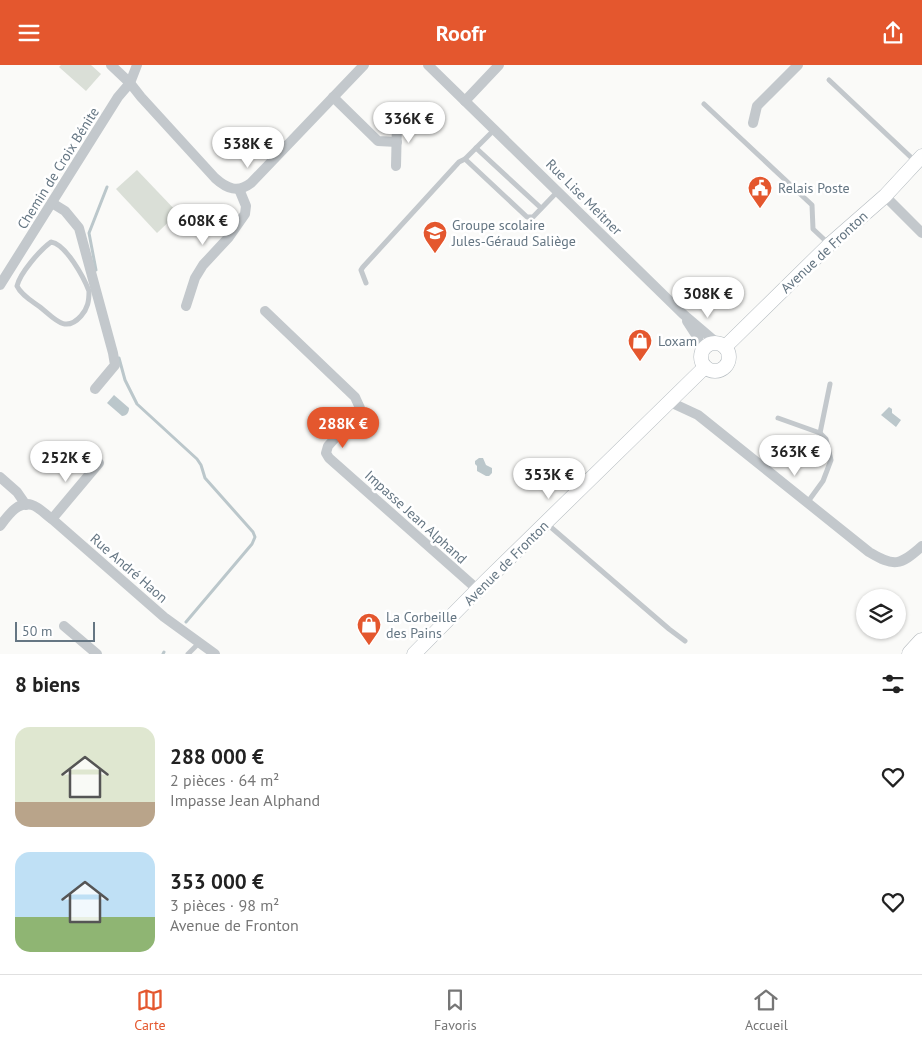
<!DOCTYPE html>
<html lang="fr">
<head>
<meta charset="utf-8">
<style>
  body { margin:0; font-family:"PT Sans",sans-serif; background:#f2f2f2; color:#222; height:100vh; display:flex; flex-direction:column; font-size:19px; white-space:nowrap }
  * { box-sizing:border-box; margin:0 }
  p { font-size:16px; color:#767676 }
  .icon { flex:none; width:28px; height:28px; fill:none; stroke:currentColor; stroke-width:2; stroke-linecap:round; stroke-linejoin:round }
  .map { position:relative; height:589px; overflow:hidden }
  .sheet { display:flex; flex-direction:column; background:#fff; flex:1 }
  .sheet>* { flex:none }
  .buttons { position:absolute; left:856px; top:524px; display:grid; gap:10px }
  .buttons a { display:grid; place-items:center; width:50px; height:50px; border-radius:50%; background:#fff; box-shadow:0 1px 4px #0004; font-size:25px }
  .scale { position:absolute; left:15px; bottom:12px; width:80px; box-sizing:border-box; padding-left:5px; border:2px solid #657683; border-top:0; font-size:14px; line-height:18px; white-space:nowrap; color:#657683; -webkit-text-stroke:4px #fff; paint-order:stroke }
  .price { position:absolute; translate:-50% -42px; padding:0 11px; border-radius:18px; background:#fff; color:#222; font-size:16px; line-height:32px; filter:drop-shadow(0 1px 2px #0008) }
  .price::after { content:''; position:absolute; left:50%; top:30px; width:15px; height:11px; margin-left:-8px; background:inherit; clip-path:polygon(0 0,100% 0,50% 100%) }
  .price.selected { background:#e4572e; color:#fff }
  ul { padding:0; list-style:none }
  li { display:flex; align-items:center; gap:15px; height:125px; padding:0 15px }
  li span { display:grid; place-items:center; flex:none; width:140px; height:100px; border-radius:15px; color:#555 }
  li>.icon { margin-inline-start:auto }
  span .icon { width:60px; height:60px; fill:#fffc; stroke-width:1 }
  li b { font-size:21px }
  h2 { display:flex; justify-content:space-between; align-items:center; height:60px; padding:0 15px; font-size:21px }
  header { display:flex; justify-content:space-between; align-items:center; height:65px; padding:0 15px; background:#e4572e; color:#fff; font-size:22px; font-weight:800 }
  .tab-bar { display:flex; justify-content:space-around; align-items:center; height:70px; border-top:1px solid #e0e0e0; background:#fff; font-size:14px; color:#767676 }
  .tab-bar a { display:grid; justify-items:center; gap:2px }
  .tab-bar .selected { color:#e4572e }
  .map>svg:first-child { display:block }
  .green { fill:#dadfd7 }
  .water { fill:#bbc7cb }
  .lines { fill:none; stroke-linecap:round; stroke-linejoin:round }
  .stream { stroke:#bbc7cb; stroke-width:3 }
  .secondary-casing { stroke:#b3babf; stroke-width:15 }
  .highway-casing { stroke:#b4b9bd; stroke-width:19 }
  .lane { stroke:#c3c8cc; stroke-width:5 }
  .street { stroke:#c3c8cc; stroke-width:10 }
  .secondary { stroke:#fff; stroke-width:14 }
  .highway { stroke:#fff; stroke-width:18 }
  .labels { text-anchor:middle; stroke-width:5; stroke-linejoin:round; paint-order:stroke }
  .street-label { font-size:14px; fill:#657683; stroke:#fff }
  .poi-label { font-size:14px; fill:#657683; stroke:#fff; text-anchor:start }
</style>
</head>
<body>
<header><svg class="icon" aria-label="menu" viewBox="0 0 24 24"><path d="M4 6h16M4 12h16M4 18h16"/></svg>Roofr<svg class="icon" aria-label="share" viewBox="0 0 24 24"><path d="M12 15V3M7 8l5-5 5 5M5 13v7h14v-7"/></svg></header>
<div class="map">
<svg width="922" height="589" viewBox="0 0 922 589">
  <rect width="100%" height="100%" fill="#fafaf8"/>
  <g class="green">
    <polygon points="61,0 91,0 101,9 86,26 59,2"/>
    <polygon points="137,105 178,148 157,168 116,124"/>
  </g>
  <g class="water">
    <path d="M114,330L129,343C129,347 127,351 122,351L107,338Z"/>
    <polygon points="889,342 892,344 892,348 901,355 896,362 881,350"/>
    <polygon points="479,393 483,393 486,400 492,403 492,408 489,411 486,411 477,406 477,401 475,399 475,396"/>
  </g>
  <g class="lines">
    <g class="stream">
      <polyline points="96,205 89,168 107,122"/>
      <polyline points="119,293 125,315 137,339 197,394 201,400 205,413 253,467 255,472 252,479 186,557"/>
      <polyline points="163,589 164,587"/>
    </g>
    <defs>
      <g id="secondary">
        <circle cx="715" cy="292" r="14"/>
        <polyline points="725,282 829,180 885,131 922,91"/>
        <polyline points="414,589 486,516 705,302"/>
      </g>
      <polyline id="highway" points="911,589 922,577"/>
    </defs>
    <use href="#secondary" class="secondary-casing"/>
    <use href="#highway" class="highway-casing"/>
    <g class="lane">
      <polyline points="829,15 916,97"/>
      <polyline points="704,39 812,140 813,164 829,179"/>
      <polyline points="494,65 465,94 527,152 533,152 558,126"/>
      <polyline points="476,83 541,143"/>
      <path d="M51,177C66,179 84,213 89,226C89,236 88,243 81,251C65,269 54,253 40,242C32,236 21,230 17,221C20,208 40,185 51,177Z"/>
      <polyline points="366,218 361,205 363,202 459,97 465,94"/>
      <polyline points="778,353 820,368 826,374 831,395 823,416 807,438"/>
      <polyline points="820,368 830,319"/>
      <polyline points="546,458 669,564 685,576"/>
      <polyline points="188,589 199,578"/>
    </g>
    <g class="street">
      <path d="M111,0L130,18L141,32L215,113C227,124 238,128 251,118L364,0"/>
      <polyline points="428,0 683,249 717,278"/>
      <polyline points="333,32 378,76 397,77"/>
      <polyline points="465,36 499,0"/>
      <polyline points="753,58 757,41 798,0"/>
      <polyline points="396,101 397,57"/>
      <polyline points="885,131 922,168"/>
      <polyline points="52,138 65,146 79,163 113,288 115,300 95,324"/>
      <polyline points="0,220 118,32 130,18 137,0"/>
      <polyline points="186,241 195,213 203,200 229,172 245,149 246,141 239,124"/>
      <polyline points="265,246 355,332 360,343 357,349 328,381 326,388 329,393 477,524"/>
      <polyline points="687,256 698,273 701,289"/>
      <path d="M670,337L698,350L869,487C894,502 900,501 922,481"/>
      <polyline points="0,412 17,427 26,440"/>
      <polyline points="52,454 99,398"/>
      <path d="M0,461C7,452 18,435 32,440C39,442 46,450 52,454L164,552L215,589"/>
      <polyline points="64,561 97,589"/>
    </g>
    <use href="#secondary" class="secondary"/>
    <use href="#highway" class="highway"/>
  </g>
  <defs>
    <symbol id="civic-pin" viewBox="-11 -11 22 30"><path d="M0 17L-7.5 6A9.5 9.5 0 1 1 7.5 6Z" fill="#e4572e" stroke="#fff"/><path d="M-.6-6.5H3V-4.5H.6V-3L4-1V1h2V6H-6V1h2V-1L-.6-3ZM-1.2 2.5V6h2.4V2.5Z" fill="#fff"/></symbol>
    <symbol id="school-pin" viewBox="-11 -11 22 30"><path d="M0 17L-7.5 6A9.5 9.5 0 1 1 7.5 6Z" fill="#e4572e" stroke="#fff"/><path d="M0-5L7-2L0 1L-7-2ZM-4 1L0 2.5L4 1V4Q0 6-4 4Z" fill="#fff"/></symbol>
    <symbol id="shop-pin" viewBox="-11 -11 22 30"><path d="M0 17L-7.5 6A9.5 9.5 0 1 1 7.5 6Z" fill="#e4572e" stroke="#fff"/><path d="M-5-2.5h2.3a2.7 3.5 0 0 1 5.4 0H5L5.5 6h-11ZM-1.5-2.5h3a1.5 2.3 0 0 0-3 0Z" fill="#fff"/></symbol>
  </defs>
  <g fill-rule="evenodd">
    <use href="#civic-pin" x="746" y="109" width="28" height="38"/>
    <use href="#school-pin" x="421" y="154" width="28" height="38"/>
    <use href="#shop-pin" x="626" y="262" width="28" height="38"/>
    <use href="#shop-pin" x="355" y="546" width="28" height="38"/>
  </g>
  <g class="labels">
    <g class="street-label">
      <text transform="translate(58 103) rotate(-58)" y="5">Chemin de Croix Bénite</text>
      <text transform="translate(584 132) rotate(45)" y="5">Rue Lise Meitner</text>
      <text transform="translate(824 187) rotate(-43)" y="5">Avenue de Fronton</text>
      <text transform="translate(416 452) rotate(42)" y="5">Impasse Jean Alphand</text>
      <text transform="translate(506 498) rotate(-45)" y="5">Avenue de Fronton</text>
      <text transform="translate(129 503) rotate(41)" y="5">Rue André Haon</text>
    </g>
    <g class="poi-label">
      <text x="778" y="128">Relais Poste</text>
      <text x="452" y="165">Groupe scolaire<tspan x="452" dy="16">Jules-Géraud Saliège</tspan></text>
      <text x="658" y="281">Loxam</text>
      <text x="386" y="557">La Corbeille<tspan x="386" dy="16">des Pains</tspan></text>
    </g>
  </g>
</svg>
<div class="buttons">
<a><svg class="icon" aria-label="layers" viewBox="0 0 24 24"><path d="M12 4l9 5-9 5-9-5zM3 14l9 5 9-5"/></svg></a>
</div>
<div class="scale">50 m</div>
<b class="price" style="left:409px;top:79px">336K €</b>
<b class="price" style="left:248px;top:104px">538K €</b>
<b class="price" style="left:203px;top:181px">608K €</b>
<b class="price" style="left:708px;top:254px">308K €</b>
<b class="price selected" style="left:343px;top:384px">288K €</b>
<b class="price" style="left:795px;top:412px">363K €</b>
<b class="price" style="left:66px;top:418px">252K €</b>
<b class="price" style="left:549px;top:435px">353K €</b>
</div>
<section class="sheet">
<h2>8 biens<svg class="icon" aria-label="filters" viewBox="0 0 24 24"><path d="M4 7h16M4 17h16"/><circle cx="9" cy="7" r="2"/><circle cx="15" cy="17" r="2"/></svg></h2>
<ul>
<li><span style="background:linear-gradient(#dfe7d0 75%,#b9a48a 0)"><svg class="icon" aria-label="home" viewBox="0 0 24 24"><path d="M3 11l9-7 9 7M6 9v11h12V9"/></svg></span><div><b>288 000 €</b><p>2 pièces · 64 m²</p><p>Impasse Jean Alphand</p></div><svg class="icon" aria-label="heart" viewBox="0 0 24 24"><path d="M12 20l-8-8c-3-5 5-10 8-4 3-6 11-1 8 4z"/></svg></li>
<li><span style="background:linear-gradient(#bfe0f5 65%,#8fb573 0)"><svg class="icon" aria-label="home" viewBox="0 0 24 24"><path d="M3 11l9-7 9 7M6 9v11h12V9"/></svg></span><div><b>353 000 €</b><p>3 pièces · 98 m²</p><p>Avenue de Fronton</p></div><svg class="icon" aria-label="heart" viewBox="0 0 24 24"><path d="M12 20l-8-8c-3-5 5-10 8-4 3-6 11-1 8 4z"/></svg></li>
</ul>
</section>
<nav class="tab-bar">
<a class="selected"><svg class="icon" aria-label="map" viewBox="0 0 24 24"><path d="M3 6l6-2 6 2 6-2v14l-6 2-6-2-6 2zM9 4v14M15 6v14"/></svg>Carte</a>
<a><svg class="icon" aria-label="saved" viewBox="0 0 24 24"><path d="M7 4h10v16l-5-4-5 4z"/></svg>Favoris</a>
<a><svg class="icon" aria-label="home" viewBox="0 0 24 24"><path d="M3 11l9-7 9 7M6 9v11h12V9"/></svg>Accueil</a>
</nav>
</body>
</html>
